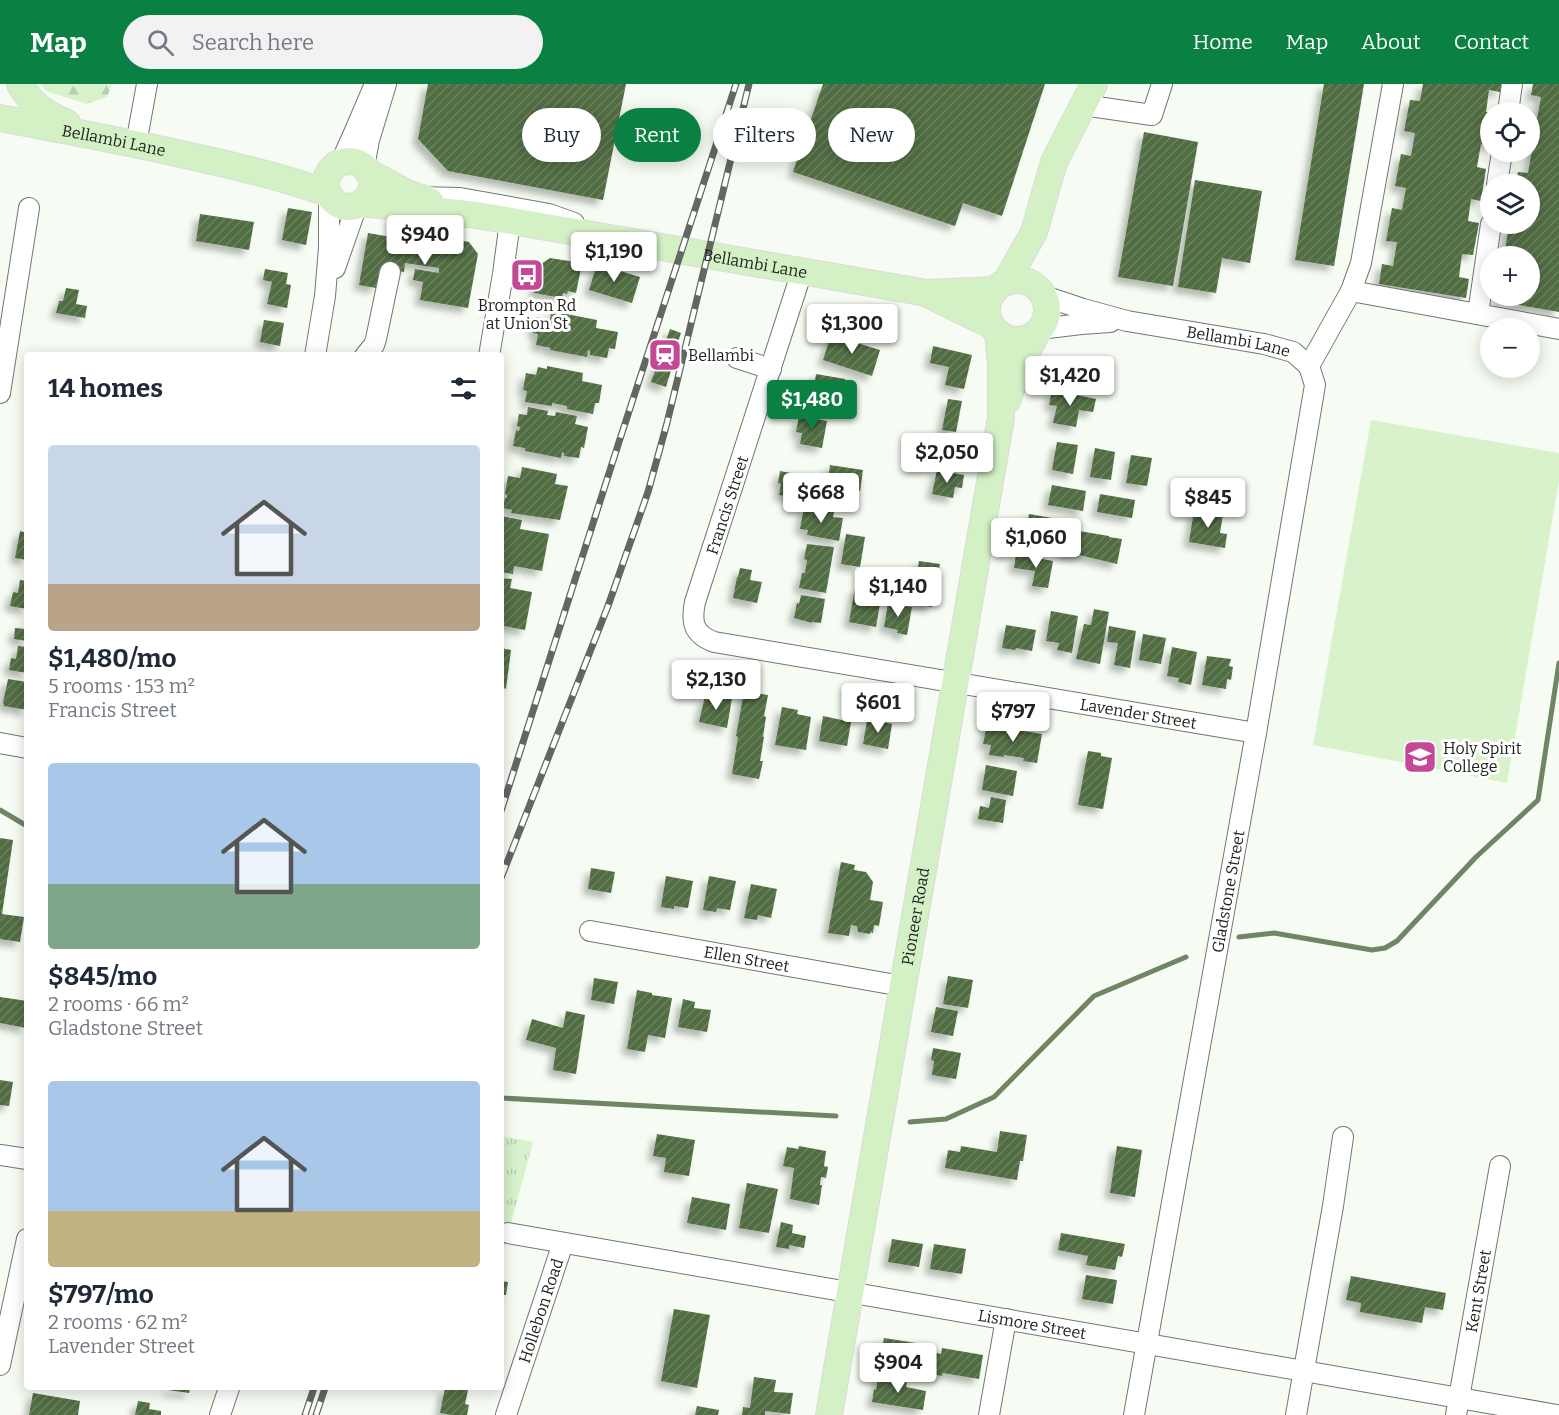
<!DOCTYPE html>
<html lang="en">
<head>
<meta charset="utf-8">
<style>
  body { margin:0; font-family:Bitter,serif; background:#f2f2f3; color:#1f2937; height:100vh; display:flex; flex-direction:column; font-size:22px; white-space:nowrap }
  * { box-sizing:border-box; margin:0 }
  p { font-size:20px; color:#747a83 }
  .icon { flex:none; width:33px; height:33px; fill:none; stroke:currentColor; stroke-width:2; stroke-linecap:round; stroke-linejoin:round }
  .map { position:relative; flex:1; overflow:hidden }
  .panel { position:absolute; left:24px; top:268px; width:480px; height:1038px; display:flex; flex-direction:column; background:#fff; border-radius:6px; box-shadow:0 3px 15px #0003 }
  .panel>* { flex:none }
  .top-card { position:absolute; left:522px; top:24px; width:570px; height:54px; display:flex; gap:12px }
  .buttons { position:absolute; left:1480px; top:18px; display:grid; gap:12px }
  .buttons a { display:grid; place-items:center; width:60px; height:60px; border-radius:50%; background:#fff; box-shadow:0 3px 15px #0003; font-size:30px }
  .price { position:absolute; translate:-50% -51px; padding:0 14px; border-radius:6px; background:#fff; color:#222; font-size:20px; line-height:39px; filter:drop-shadow(0 2px 3px #0008) }
  .price::after { content:''; position:absolute; left:50%; top:36px; width:18px; height:14px; margin-left:-9px; background:inherit; clip-path:polygon(0 0,100% 0,50% 100%) }
  .price.active { background:#0b8043; color:#fff }
  ul { padding:0; list-style:none }
  li { display:grid; align-content:center; gap:12px; height:318px; padding:0 24px }
  li span { display:grid; place-items:center; height:186px; border-radius:6px; color:#555 }
  li>.icon { margin-inline-start:auto }
  span .icon { width:108px; height:108px; fill:#fffc; stroke-width:1 }
  li b { font-size:26px }
  h2 { display:flex; justify-content:space-between; align-items:center; height:72px; padding:0 24px; font-size:26px }
  .tag { padding:0 21px; border-radius:27px; background:#fff; box-shadow:0 3px 15px #0003; font-size:21px; line-height:54px }
  .tag.active { background:#0b8043; color:#fff }
  header { display:flex; align-items:center; gap:36px; box-sizing:border-box; height:84px; padding:0 30px; background:#0b8043; color:#fff }
  header strong { font-size:28px }
  nav { display:flex; gap:33px; margin-inline-start:auto; font-size:21px }
  .search { width:420px; height:54px; background:#f2f2f3; display:flex; align-items:center; gap:15px; box-sizing:border-box; padding:0 21px; border-radius:33px; color:#747a83; font-size:22px }
  .map>svg:first-child { display:block }
  .grass { fill:url(#grass-tufts) }
  .forest { fill:url(#forest-firs) }
  .garden { fill:#d8f2cc }
  .lines { fill:none; stroke-linecap:round; stroke-linejoin:round }
  .stream { stroke:#6f8564; stroke-width:5 }
  .building { fill:url(#building-hatch); filter:url(#shadow) }
  .minor-casing { stroke:#72776f; stroke-width:22 }
  .major-casing { stroke:#dbdbdb; stroke-width:28 }
  .minor { stroke:#fff; stroke-width:20 }
  .major { stroke:#d3f1c5; stroke-width:26 }
  .rail-casing { stroke:#636762; stroke-width:7 }
  .rail { stroke:#fff; stroke-width:4.5; stroke-dasharray:14; stroke-linecap:butt }
  .labels { text-anchor:middle; stroke-width:6; stroke-linejoin:round; paint-order:stroke }
  .street-label { font-size:16px; fill:#1e201d; stroke:#fff }
  .poi-label { font-size:16px; fill:#1e201d; stroke:#fff; text-anchor:start }
</style>
</head>
<body>
<header>
<strong>Map</strong>
<div class="search"><svg class="icon" aria-label="search" viewBox="0 0 24 24"><circle cx="10" cy="10" r="6"/><path d="M15 15l6 6"/></svg>Search here</div>
<nav><a>Home</a><a>Map</a><a>About</a><a>Contact</a></nav>
</header>
<div class="map">
<svg width="1559" height="1331" viewBox="0 0 1559 1331">
  <defs>
    <pattern id="grass-tufts" width="24" height="20" patternUnits="userSpaceOnUse" patternTransform="scale(1.5)"><rect width="24" height="20" fill="#d8f2cc"/><path d="M3 7l-1-3M5 7V3M7 7l1-3M15 17l-1-3M17 17v-4M19 17l1-3" fill="none" stroke="#b9cfaf"/></pattern>
    <pattern id="forest-firs" width="22" height="20" patternUnits="userSpaceOnUse" patternTransform="scale(1.5)"><rect width="22" height="20" fill="#d8f2cc"/><path d="M5 1l3.5 6h-7zM16 11l3.5 6h-7z" fill="#b9cfaf"/></pattern>
    <pattern id="building-hatch" width="6" height="6" patternUnits="userSpaceOnUse" patternTransform="scale(1.5)"><rect width="6" height="6" fill="#516d43"/><path d="M-1 1l2-2M0 6l6-6M5 7l2-2" fill="none" stroke="#6c8161"/></pattern>
    <filter id="shadow"><feDropShadow dx="-5.5" dy="5.5" stdDeviation="3" flood-color="#0004"/></filter>
  </defs>
  <rect width="100%" height="100%" fill="#f6fcf3"/>
  <polygon class="grass" points="501,1052 533,1058 501,1176"/>
  <polygon class="forest" points="41,0 112,0 107,13 86,20 46,7"/>
  <polygon class="garden" points="1371,336 1559,369 1559,397 1507,699 1313,661"/>
  <g class="lines">
    <g class="stream">
      <polyline points="0,726 27,742"/>
      <polyline points="1239,853 1274,849 1372,866 1385,864 1397,857 1476,773 1538,716 1559,579"/>
      <polyline points="501,1014 836,1032"/>
      <polyline points="910,1038 946,1035 994,1013 1094,912 1186,873"/>
    </g>
  </g>
  <g class="building">
    <polygon points="428,0 626,0 603,116 448,87 418,55"/>
    <polygon points="823,0 1045,0 1002,132 963,119 955,142 793,88"/>
    <polygon points="1324,0 1364,0 1334,182 1295,176"/>
    <polygon points="1423,0 1502,0 1500,8 1489,6 1486,28 1491,28 1491,62 1481,60 1477,83 1486,85 1481,117 1471,115 1468,137 1479,139 1473,171 1462,170 1459,193 1469,195 1466,214 1379,200 1382,180 1393,182 1397,158 1386,157 1392,124 1402,126 1406,104 1395,102 1401,70 1411,72 1415,49 1404,47 1410,16 1420,17"/>
    <polygon points="1533,0 1559,0 1559,228 1497,217 1498,212 1530,212 1530,172 1504,172 1509,142 1519,144 1520,140 1530,140 1530,100 1516,100 1518,88 1528,89 1532,66 1530,66 1530,34 1537,35 1541,13 1531,11"/>
    <polygon points="1144,48 1198,58 1173,202 1118,193"/>
    <polygon points="1195,96 1262,107 1250,179 1222,174 1216,209 1178,203"/>
    <polygon points="288,124 312,128 306,161 282,156"/>
    <polygon points="200,130 254,138 249,166 196,157"/>
    <polygon points="368,149 420,158 421,150 469,158 478,170 468,224 420,216 423,198 413,196 415,185 439,189 439,184 405,179 404,188 380,184 376,204 359,201"/>
    <polygon points="550,174 582,179 576,209 568,207 567,210 563,209 562,214 534,209 540,181"/>
    <polygon points="597,180 640,193 632,219 589,206"/>
    <polygon points="265,185 288,189 286,200 291,201 287,224 267,220 272,198 263,196"/>
    <polygon points="66,204 79,206 76,220 87,222 85,234 56,229 59,217 63,217"/>
    <polygon points="551,227 597,236 596,244 618,248 615,265 609,264 607,274 590,271 590,267 588,266 587,273 550,266 551,264 536,261 538,250 533,249 536,233 550,236"/>
    <polygon points="264,236 284,239 280,262 260,258"/>
    <polygon points="670,245 681,249 675,266 677,267 666,303 651,298"/>
    <polygon points="831,251 880,266 872,292 823,276"/>
    <polygon points="933,262 972,271 964,305 945,301 949,283 930,279"/>
    <polygon points="547,282 583,289 582,297 602,301 599,319 595,319 593,330 567,325 567,322 552,319 552,322 525,318 527,307 523,306 526,289 536,291 538,283 547,285"/>
    <polygon points="816,290 845,295 841,322 817,318 820,304 814,303"/>
    <polygon points="1052,306 1096,315 1093,328 1079,326 1076,343 1053,339 1057,322 1049,321"/>
    <polygon points="948,315 962,317 956,348 942,346"/>
    <polygon points="528,323 548,327 547,331 555,332 556,328 577,332 575,340 588,343 584,364 581,363 579,374 564,372 564,369 562,368 561,374 525,367 525,364 513,362 516,346 519,347 520,343 517,342 519,330 527,331"/>
    <polygon points="799,332 827,337 822,364 800,360 802,349 796,348"/>
    <polygon points="915,358 935,362 932,379 912,375"/>
    <polygon points="1057,358 1078,361 1073,390 1052,386"/>
    <polygon points="1095,364 1115,368 1111,396 1090,393"/>
    <polygon points="1131,371 1152,374 1147,402 1126,399"/>
    <polygon points="830,381 863,386 860,407 827,402"/>
    <polygon points="522,383 557,390 555,400 568,402 560,436 511,429 512,426 503,424 505,414 507,414 507,411 505,410 508,392 520,394"/>
    <polygon points="937,386 964,391 962,404 955,403 953,414 932,410"/>
    <polygon points="780,387 813,393 809,416 779,411 781,400 778,399"/>
    <polygon points="1052,401 1086,407 1083,427 1048,421"/>
    <polygon points="1100,410 1135,416 1132,434 1097,428"/>
    <polygon points="804,423 834,428 833,433 843,434 839,457 807,451 808,446 800,445"/>
    <polygon points="1194,426 1223,430 1220,449 1227,450 1225,464 1189,458"/>
    <polygon points="1029,430 1064,436 1061,451 1026,445"/>
    <polygon points="501,432 522,436 520,445 549,450 542,487 514,482 513,490 501,488"/>
    <polygon points="1067,445 1109,452 1109,453 1122,455 1117,480 1079,471 1079,473 1062,470"/>
    <polygon points="20,447 27,449 27,476 15,474"/>
    <polygon points="846,450 865,453 860,483 841,480"/>
    <polygon points="807,460 834,463 826,509 799,504 802,489 805,489 807,476 804,475"/>
    <polygon points="1016,470 1053,477 1048,504 1032,502 1035,487 1014,484"/>
    <polygon points="919,477 940,480 932,523 912,520"/>
    <polygon points="740,484 752,486 750,496 762,498 757,519 733,514 737,493 738,493"/>
    <polygon points="501,494 512,495 510,504 532,508 525,546 504,542 502,552 501,552"/>
    <polygon points="20,496 27,497 27,525 10,522 13,508 18,509"/>
    <polygon points="870,501 883,503 876,543 849,538 855,504 869,506"/>
    <polygon points="801,511 825,515 821,539 812,538 812,539 794,534 797,519 799,520"/>
    <polygon points="888,519 912,523 907,551 897,549 898,546 884,543"/>
    <polygon points="1094,525 1109,528 1100,580 1076,575 1084,540 1091,541"/>
    <polygon points="1051,527 1078,532 1072,569 1057,566 1059,559 1046,557"/>
    <polygon points="26,540 27,540 27,557 14,555 15,544 25,545"/>
    <polygon points="1006,541 1036,546 1032,567 1016,564 1015,566 1002,564"/>
    <polygon points="1109,542 1136,547 1130,584 1114,581 1118,559 1107,558"/>
    <polygon points="1143,550 1166,554 1161,580 1139,576"/>
    <polygon points="18,562 27,563 27,589 9,586 11,574 16,575"/>
    <polygon points="1172,563 1197,568 1191,601 1178,598 1179,594 1167,592"/>
    <polygon points="501,564 511,566 506,605 504,604 502,615 501,615"/>
    <polygon points="1207,572 1231,575 1229,582 1233,583 1231,596 1227,595 1226,605 1202,601"/>
    <polygon points="8,595 27,598 27,626 4,622 4,620 3,619"/>
    <polygon points="744,607 768,611 764,632 766,633 763,653 764,653 760,677 763,677 759,695 732,690 738,653 736,652"/>
    <polygon points="705,612 719,615 720,612 732,614 727,644 699,638"/>
    <polygon points="782,623 798,626 797,630 811,633 806,666 775,661"/>
    <polygon points="823,632 851,638 847,662 819,657"/>
    <polygon points="867,637 879,639 879,637 892,640 888,665 863,660"/>
    <polygon points="987,641 1042,650 1037,679 1023,677 1024,674 1004,671 1004,673 989,671 991,661 983,660"/>
    <polygon points="1088,667 1101,669 1101,672 1112,674 1103,725 1078,721"/>
    <polygon points="986,681 1017,687 1013,712 982,706"/>
    <polygon points="991,713 1006,716 1003,739 978,735 980,722 989,724"/>
    <polygon points="0,754 13,756 2,830 24,833 20,858 0,855"/>
    <polygon points="841,778 855,781 854,786 866,788 873,798 870,816 883,818 879,842 874,841 873,849 871,848 870,850 858,848 857,842 851,841 849,852 828,849"/>
    <polygon points="591,784 615,788 611,809 588,805"/>
    <polygon points="666,792 693,797 688,824 674,822 674,825 661,823"/>
    <polygon points="709,792 736,797 730,826 717,824 716,828 703,826"/>
    <polygon points="751,800 777,805 771,834 758,831 757,836 744,834"/>
    <polygon points="948,892 973,896 968,924 943,920"/>
    <polygon points="594,894 618,898 614,920 591,916"/>
    <polygon points="637,906 652,909 652,911 672,914 665,954 648,951 645,968 627,965"/>
    <polygon points="0,913 27,917 26,944 0,939"/>
    <polygon points="683,915 695,918 694,924 711,926 707,948 678,943"/>
    <polygon points="936,923 958,927 953,952 931,948"/>
    <polygon points="566,927 585,931 576,990 553,986 556,964 526,956 532,935 563,944"/>
    <polygon points="933,964 961,969 956,995 932,991 934,977 931,976"/>
    <polygon points="0,996 13,998 9,1022 0,1021"/>
    <polygon points="1000,1047 1027,1051 1023,1077 1020,1077 1017,1096 945,1084 948,1066 960,1068 961,1062 997,1068"/>
    <polygon points="657,1050 695,1056 689,1092 664,1088 666,1074 653,1072"/>
    <polygon points="799,1062 826,1067 824,1082 828,1083 826,1094 821,1093 820,1101 822,1101 819,1121 790,1115 794,1084 783,1082 787,1063 798,1065"/>
    <polygon points="1117,1062 1142,1066 1135,1113 1110,1109"/>
    <polygon points="747,1099 778,1105 769,1149 739,1144"/>
    <polygon points="692,1113 730,1120 726,1146 687,1139"/>
    <polygon points="781,1138 793,1141 792,1149 806,1152 804,1164 789,1161 789,1165 776,1163"/>
    <polygon points="1061,1149 1125,1160 1122,1173 1118,1172 1115,1186 1086,1181 1088,1172 1058,1166"/>
    <polygon points="892,1155 923,1160 919,1183 888,1178"/>
    <polygon points="934,1160 966,1165 962,1190 930,1185"/>
    <polygon points="1086,1191 1117,1196 1113,1220 1082,1215"/>
    <polygon points="1351,1192 1446,1209 1443,1226 1425,1223 1422,1239 1360,1228 1361,1219 1346,1216"/>
    <polygon points="501,1197 508,1198 506,1211 501,1211"/>
    <polygon points="674,1225 710,1231 697,1304 661,1297"/>
    <polygon points="884,1254 922,1260 921,1266 941,1270 942,1264 983,1271 979,1295 943,1289 942,1292 915,1287 916,1285 879,1278"/>
    <polygon points="878,1292 907,1297 906,1303 926,1307 923,1326 872,1318 874,1305 876,1306"/>
    <polygon points="754,1293 776,1296 774,1308 793,1309 790,1330 765,1327 765,1331 742,1331 743,1323 750,1324"/>
    <polygon points="168,1304 190,1304 189,1309 168,1306"/>
    <polygon points="445,1304 468,1306 465,1320 469,1321 467,1331 452,1331 440,1329"/>
    <polygon points="33,1309 80,1317 78,1331 29,1331"/>
    <polygon points="138,1317 150,1319 149,1325 161,1327 161,1331 135,1331"/>
    <polygon points="697,1322 719,1326 718,1331 695,1331"/>
  </g>
  <g class="lines">
    <defs>
      <g id="minor">
        <polyline points="1083,21 1152,31 1162,0"/>
        <polyline points="1508,28 1512,0"/>
        <polyline points="136,60 147,0"/>
        <polyline points="341,78 354,49 375,0"/>
        <polyline points="364,83 369,56 386,0"/>
        <polyline points="1497,100 1502,68"/>
        <polyline points="418,113 460,114 549,130 574,139"/>
        <polyline points="335,184 357,121"/>
        <path id="s1" d="M802,187L695,518C691,538 693,550 714,558L1256,649"/>
        <polyline points="1351,207 1559,245"/>
        <path id="s2" d="M1044,212L1083,225L1127,237L1264,260L1293,268L1309,282"/>
        <polyline points="1478,230 1491,140"/>
        <polyline points="1040,245 1081,240 1110,238"/>
        <polyline points="315,272 325,212 329,164 329,112"/>
        <polyline points="365,272 374,261 376,255 390,188"/>
        <polyline points="489,272 503,190 510,137"/>
        <polyline points="737,274 771,285"/>
        <polyline points="1309,282 1351,207 1361,179 1393,0"/>
        <polyline points="0,309 29,124"/>
        <polyline points="0,659 27,664"/>
        <path id="s3" d="M590,847L902,902"/>
        <polyline points="0,1071 27,1075"/>
        <path id="s4" d="M508,1149L1557,1331"/>
        <polyline points="0,1281 27,1155"/>
        <polyline points="220,1331 229,1304"/>
        <path id="s5" d="M506,1331L563,1159"/>
        <polyline points="989,1331 1006,1235"/>
        <path id="s6" d="M1134,1331L1256,649L1315,301L1309,282"/>
        <polyline points="1296,1331 1333,1122 1343,1053"/>
        <path id="s7" d="M1456,1331L1500,1082"/>
      </g>
      <g id="major">
        <path d="M20,0C31,21 45,29 67,39"/>
        <path id="s8" d="M0,34C68,47 136,59 203,75C245,84 287,95 327,109"/>
        <circle cx="349" cy="100" r="23"/>
        <polyline points="368,88 407,109 430,117"/>
        <path id="s9" d="M361,119L477,131L927,209L995,206"/>
        <circle cx="1017" cy="226" r="30"/>
        <polyline points="1006,198 1034,148 1054,78 1094,0"/>
        <polyline points="929,211 991,241"/>
        <polyline points="1007,317 1018,286 1036,250"/>
        <path id="s10" d="M829,1331L1001,334V282L998,249"/>
      </g>
    </defs>
    <use href="#minor" class="minor-casing"/>
    <use href="#major" class="major-casing"/>
    <use href="#minor" class="minor"/>
    <use href="#major" class="major"/>
    <defs>
      <g id="rail">
        <polyline points="501,727 619,358 736,0"/>
        <polyline points="501,794 608,522 648,408 667,339 749,0"/>
        <polyline points="305,1331 314,1304"/>
        <polyline points="316,1331 325,1304"/>
      </g>
    </defs>
    <use href="#rail" class="rail-casing"/>
    <use href="#rail" class="rail"/>
  </g>
  <defs>
    <symbol id="bus-square" viewBox="-11 -11 22 22"><rect x="-9" y="-9" width="18" height="18" rx="4" fill="#c54896" stroke="#fff"/><path d="M-5-6H5V4H4V6H2V4H-2V6H-4V4H-5ZM-3.5-4V0h7V-4ZM-3.5 1.2v1.5H-2V1.2ZM2 1.2v1.5H3.5V1.2Z" fill="#fff"/></symbol>
    <symbol id="station-square" viewBox="-11 -11 22 22"><rect x="-9" y="-9" width="18" height="18" rx="4" fill="#c54896" stroke="#fff"/><path d="M-3-6H3Q5-6 5-4V2Q5 4 3 4L4.5 6H3L1.5 4h-3L-3 6H-4.5L-3 4Q-5 4-5 2V-4Q-5-6-3-6ZM-3.5-4v3h7v-3ZM-3.5 1v1.5H-2V1ZM2 1v1.5H3.5V1Z" fill="#fff"/></symbol>
    <symbol id="school-square" viewBox="-11 -11 22 22"><rect x="-9" y="-9" width="18" height="18" rx="4" fill="#c54896" stroke="#fff"/><path d="M0-5L7-2L0 1L-7-2ZM-4 1L0 2.5L4 1V4Q0 6-4 4Z" fill="#fff"/></symbol>
  </defs>
  <g fill-rule="evenodd">
    <use href="#bus-square" x="508" y="172" width="38" height="38"/>
    <use href="#station-square" x="646" y="252" width="38" height="38"/>
    <use href="#school-square" x="1401" y="654" width="38" height="38"/>
  </g>
  <g class="labels">
    <g class="street-label">
      <text dy="6" stroke="none"><textPath href="#s8" startOffset="116">Bellambi Lane</textPath></text>
      <text dy="6" stroke="none"><textPath href="#s9" startOffset="399">Bellambi Lane</textPath></text>
      <text dy="6" stroke="none"><textPath href="#s2" startOffset="200">Bellambi Lane</textPath></text>
      <text transform="translate(727 421) rotate(-72)" y="6">Francis Street</text>
      <text dy="6" stroke="none"><textPath href="#s1" startOffset="828">Lavender Street</textPath></text>
      <text dy="6" stroke="none"><textPath href="#s6" startOffset="532">Gladstone Street</textPath></text>
      <text dy="6" stroke="none"><textPath href="#s10" startOffset="506">Pioneer Road</textPath></text>
      <text dy="6" stroke="none"><textPath href="#s3" startOffset="159">Ellen Street</textPath></text>
      <text dy="6" stroke="none"><textPath href="#s7" startOffset="126">Kent Street</textPath></text>
      <text dy="6" stroke="none"><textPath href="#s5" startOffset="110">Hollebon Road</textPath></text>
      <text dy="6" stroke="none"><textPath href="#s4" startOffset="532">Lismore Street</textPath></text>
    </g>
    <g class="poi-label">
      <text x="527" y="227" text-anchor="middle">Brompton Rd<tspan x="527" dy="18">at Union St</tspan></text>
      <text x="688" y="277">Bellambi</text>
      <text x="1443" y="670">Holy Spirit<tspan x="1443" dy="18">College</tspan></text>
    </g>
  </g>
</svg>
<div class="buttons">
<a><svg class="icon" aria-label="locate" viewBox="0 0 24 24"><circle cx="12" cy="12" r="6"/><path d="M12 2v4M12 18v4M2 12h4M18 12h4"/></svg></a>
<a><svg class="icon" aria-label="layers" viewBox="0 0 24 24"><path d="M12 4l9 5-9 5-9-5zM3 14l9 5 9-5"/></svg></a>
<a>+</a>
<a>−</a>
</div>
<b class="price" style="left:425px;top:182px">$940</b>
<b class="price" style="left:614px;top:199px">$1,190</b>
<b class="price" style="left:852px;top:271px">$1,300</b>
<b class="price" style="left:1070px;top:323px">$1,420</b>
<b class="price active" style="left:812px;top:347px">$1,480</b>
<b class="price" style="left:947px;top:400px">$2,050</b>
<b class="price" style="left:821px;top:440px">$668</b>
<b class="price" style="left:1208px;top:445px">$845</b>
<b class="price" style="left:1036px;top:485px">$1,060</b>
<b class="price" style="left:898px;top:534px">$1,140</b>
<b class="price" style="left:716px;top:627px">$2,130</b>
<b class="price" style="left:878px;top:650px">$601</b>
<b class="price" style="left:1013px;top:659px">$797</b>
<b class="price" style="left:898px;top:1310px">$904</b>
<div class="top-card">
<a class="tag">Buy</a>
<a class="tag active">Rent</a>
<a class="tag">Filters</a>
<a class="tag">New</a>
</div>
<section class="panel">
<h2>14 homes<svg class="icon" aria-label="filters" viewBox="0 0 24 24"><path d="M4 7h16M4 17h16"/><circle cx="9" cy="7" r="2"/><circle cx="15" cy="17" r="2"/></svg></h2>
<ul>
<li><span style="background:linear-gradient(#c9d6e8 75%,#b9a48a 0)"><svg class="icon" aria-label="home" viewBox="0 0 24 24"><path d="M3 11l9-7 9 7M6 9v11h12V9"/></svg></span><div><b>$1,480/mo</b><p>5 rooms · 153 m²</p><p>Francis Street</p></div></li>
<li><span style="background:linear-gradient(#a9c7e8 65%,#7fa58c 0)"><svg class="icon" aria-label="home" viewBox="0 0 24 24"><path d="M3 11l9-7 9 7M6 9v11h12V9"/></svg></span><div><b>$845/mo</b><p>2 rooms · 66 m²</p><p>Gladstone Street</p></div></li>
<li><span style="background:linear-gradient(#a9c7e8 70%,#c2b280 0)"><svg class="icon" aria-label="home" viewBox="0 0 24 24"><path d="M3 11l9-7 9 7M6 9v11h12V9"/></svg></span><div><b>$797/mo</b><p>2 rooms · 62 m²</p><p>Lavender Street</p></div></li>
</ul>
</section>
</div>
</body>
</html>
